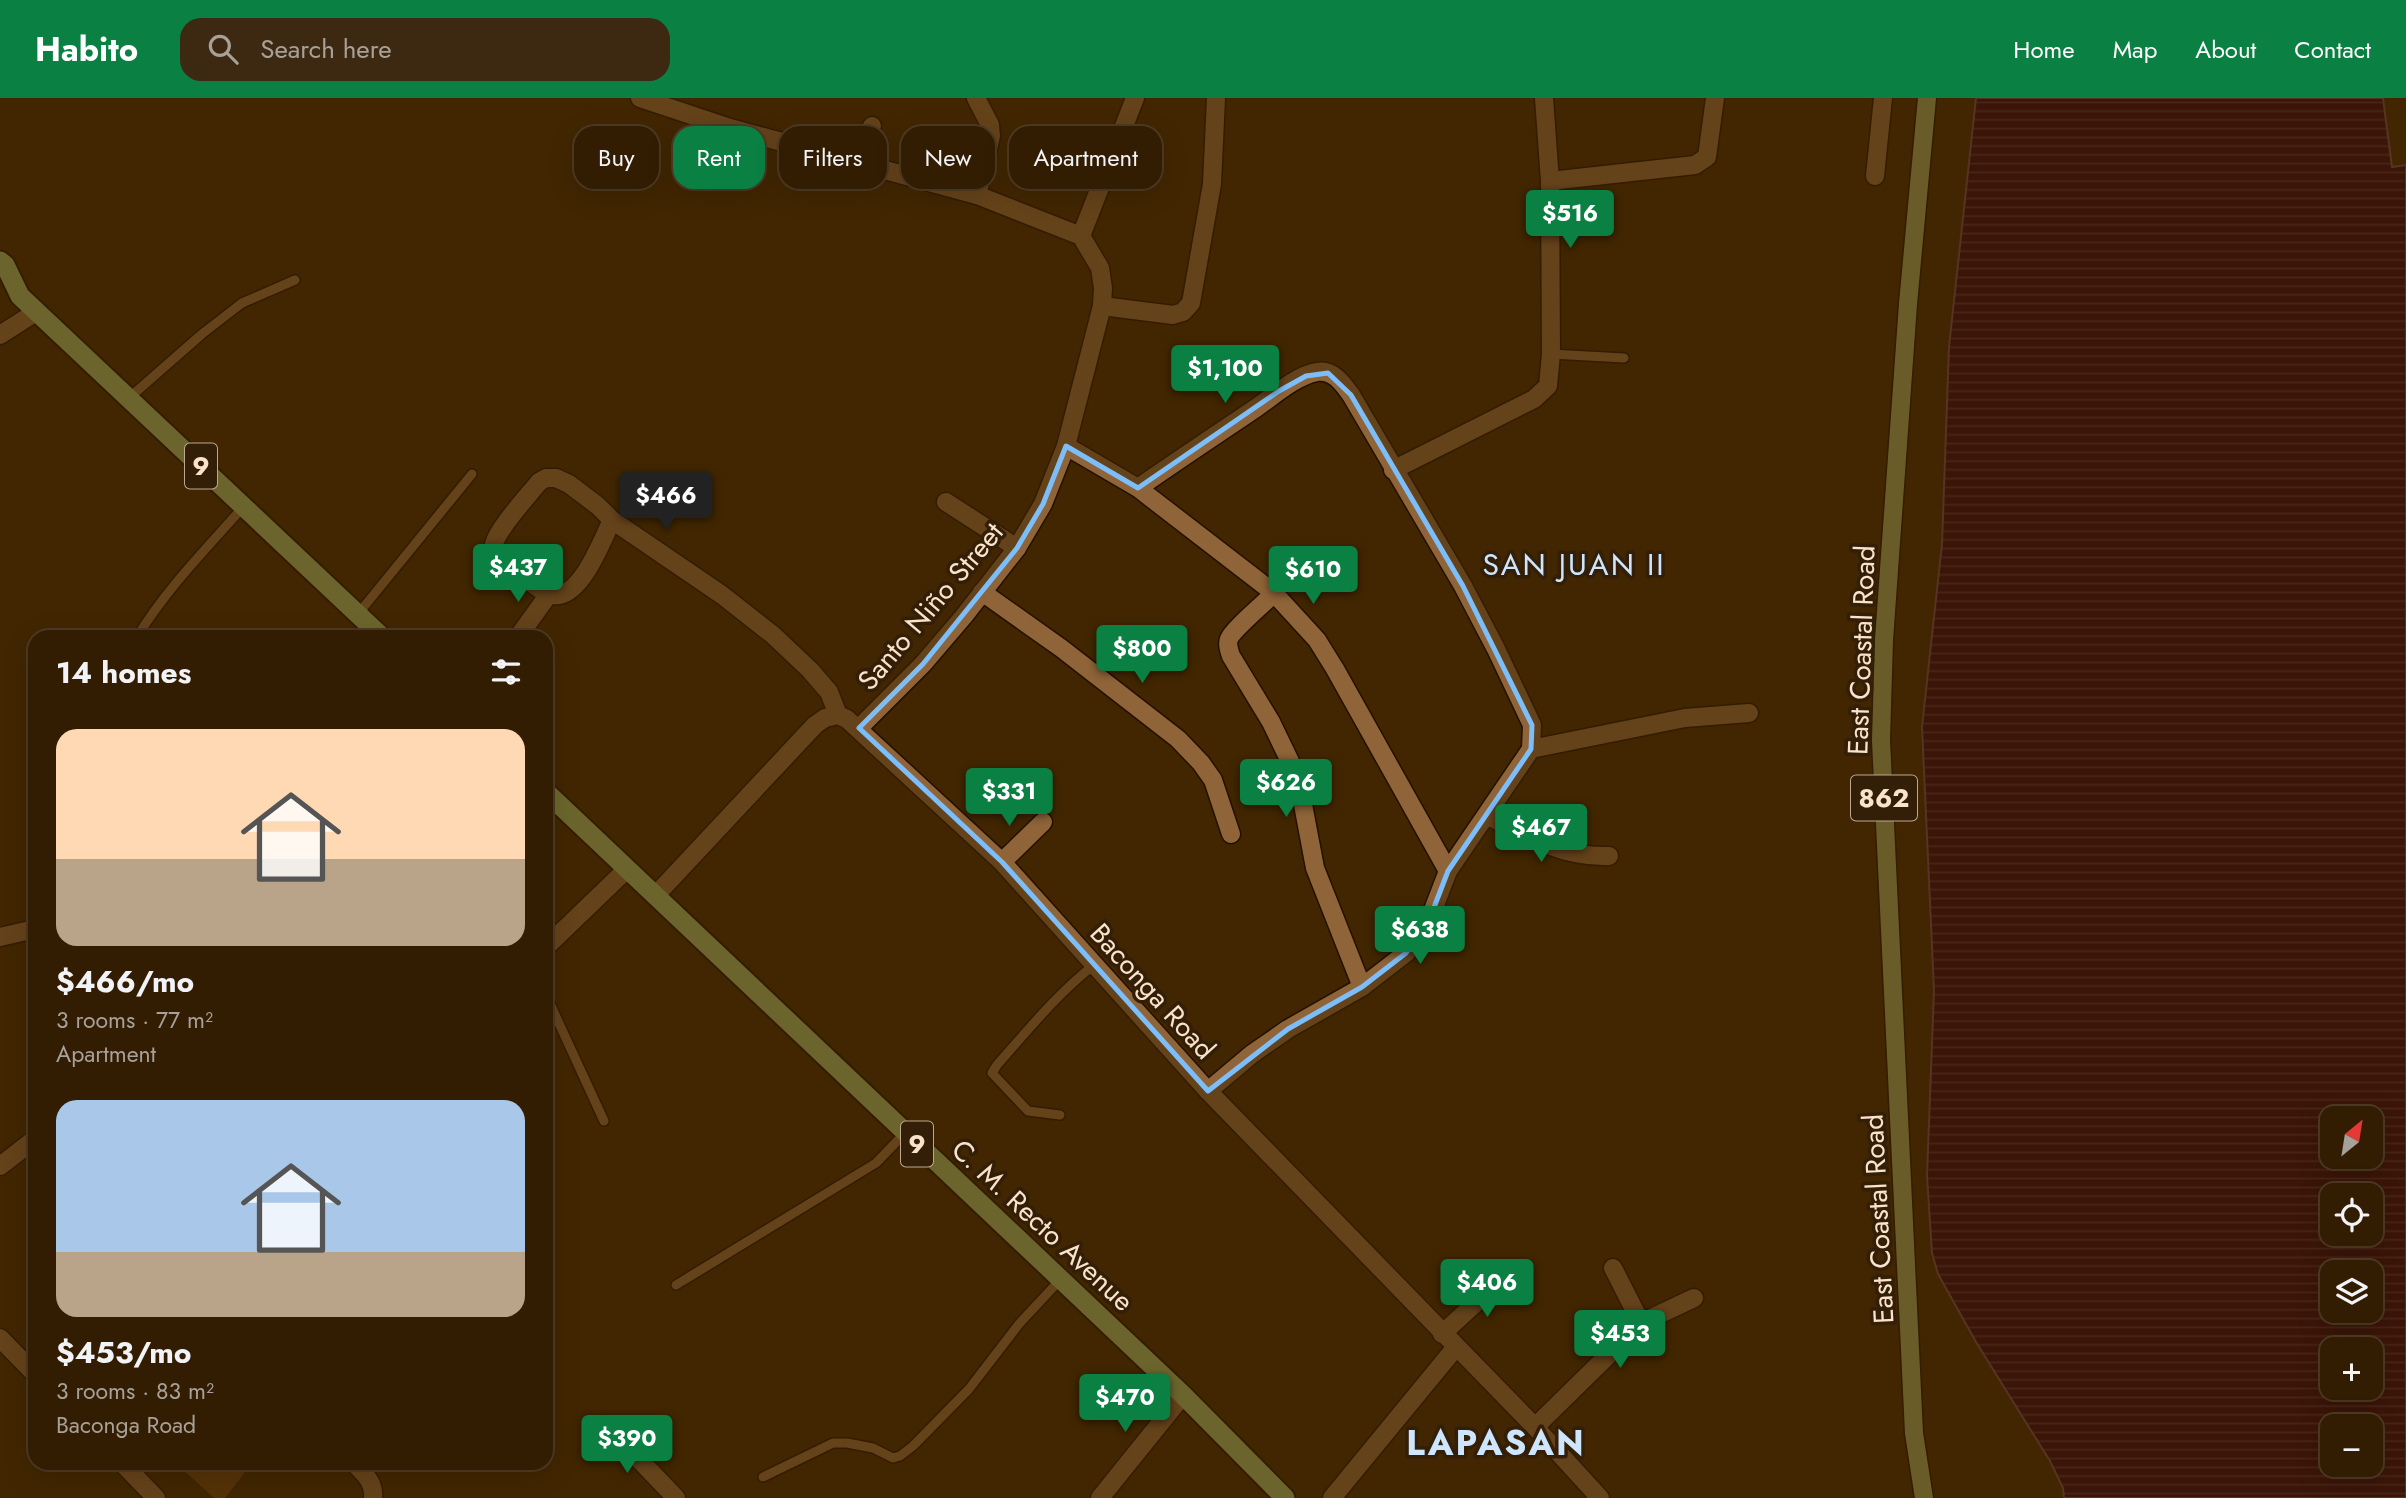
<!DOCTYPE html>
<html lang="en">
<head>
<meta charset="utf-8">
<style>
  body { margin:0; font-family:Jost,sans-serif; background:#3d2911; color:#f1f3f6; height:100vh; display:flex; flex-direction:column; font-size:26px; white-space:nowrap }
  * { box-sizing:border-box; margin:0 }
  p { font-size:23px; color:#a8a199 }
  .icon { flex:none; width:38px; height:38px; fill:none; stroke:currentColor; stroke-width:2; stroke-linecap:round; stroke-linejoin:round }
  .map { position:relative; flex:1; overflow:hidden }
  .drawer { position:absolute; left:28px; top:532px; width:525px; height:840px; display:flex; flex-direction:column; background:#321c02; border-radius:21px; box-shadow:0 7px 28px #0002,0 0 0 2px #4d3a24 }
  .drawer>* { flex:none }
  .guide { position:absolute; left:574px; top:28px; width:665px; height:63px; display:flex; gap:14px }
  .needle { width:46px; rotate:30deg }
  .buttons { position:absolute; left:2320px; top:1008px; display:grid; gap:14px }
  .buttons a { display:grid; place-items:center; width:63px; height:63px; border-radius:14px; background:#321c02; box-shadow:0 7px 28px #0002,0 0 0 2px #4d3a24; font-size:35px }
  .price { position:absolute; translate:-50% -60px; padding:0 16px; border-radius:7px; background:#0b8043; color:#fff; font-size:23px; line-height:46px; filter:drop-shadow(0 2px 4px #0008) }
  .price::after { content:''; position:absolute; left:50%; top:42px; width:21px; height:16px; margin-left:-10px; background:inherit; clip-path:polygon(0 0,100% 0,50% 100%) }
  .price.active { background:#222; color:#fff }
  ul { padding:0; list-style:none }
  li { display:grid; align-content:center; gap:14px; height:371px; padding:0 28px }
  li span { display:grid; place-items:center; height:217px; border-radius:21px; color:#555 }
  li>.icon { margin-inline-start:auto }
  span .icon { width:126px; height:126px; fill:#fffc; stroke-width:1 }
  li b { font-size:30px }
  h2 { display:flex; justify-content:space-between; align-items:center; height:84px; padding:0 28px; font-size:30px }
  .chip { padding:0 24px; border-radius:21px; background:#321c02; box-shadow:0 7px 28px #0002,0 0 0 2px #4d3a24; font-size:24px; line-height:63px }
  .chip.active { background:#0b8043; color:#fff }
  header { display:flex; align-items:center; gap:42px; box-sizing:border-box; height:98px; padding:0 35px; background:#0b8043; color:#fff }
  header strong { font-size:33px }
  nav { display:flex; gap:38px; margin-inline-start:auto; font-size:24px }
  .search { width:490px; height:63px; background:#3d2911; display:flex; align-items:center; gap:18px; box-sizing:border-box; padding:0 24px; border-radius:21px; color:#a8a199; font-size:26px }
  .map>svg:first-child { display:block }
  .grass { fill:#6a4211 }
  .water { fill:url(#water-rules); stroke:#6f4449; stroke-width:2; fill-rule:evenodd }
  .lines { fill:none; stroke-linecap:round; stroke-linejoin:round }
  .service-casing { stroke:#241000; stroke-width:12 }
  .minor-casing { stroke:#241000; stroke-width:21 }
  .tertiary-casing { stroke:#241000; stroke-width:21 }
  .primary-casing { stroke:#241000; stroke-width:21 }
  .trunk-casing { stroke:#241000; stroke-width:23 }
  .service { stroke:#8e6438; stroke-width:9 }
  .minor { stroke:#8e6438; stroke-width:18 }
  .tertiary { stroke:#8e6438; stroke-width:18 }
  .primary { stroke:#9a9e57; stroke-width:18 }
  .trunk { stroke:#9eb262; stroke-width:19 }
  .marked { fill:none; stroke:#7cbef9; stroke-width:5; stroke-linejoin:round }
  .labels { text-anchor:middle; stroke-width:7; stroke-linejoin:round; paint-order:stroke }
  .shield { fill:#331e07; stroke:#bea790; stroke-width:2 }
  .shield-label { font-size:26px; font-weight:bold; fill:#fae2cb }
  .street-label { font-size:28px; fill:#fae2cb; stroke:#331e07 }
  .neighbourhood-label { font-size:30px; letter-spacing:2px; fill:#cee6fd; stroke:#331e07 }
  .district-label { font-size:35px; font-weight:bold; letter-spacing:2px; fill:#cee6fd; stroke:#331e07 }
</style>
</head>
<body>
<header>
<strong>Habito</strong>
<div class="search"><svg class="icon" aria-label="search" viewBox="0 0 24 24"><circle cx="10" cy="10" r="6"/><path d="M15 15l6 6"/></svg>Search here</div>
<nav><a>Home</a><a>Map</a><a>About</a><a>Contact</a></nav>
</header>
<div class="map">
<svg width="2406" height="1400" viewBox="0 0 2406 1400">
  <defs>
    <pattern id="water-rules" width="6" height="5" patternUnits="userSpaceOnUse" patternTransform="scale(1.75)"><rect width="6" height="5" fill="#301"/><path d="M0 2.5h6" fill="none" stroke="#512532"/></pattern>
  </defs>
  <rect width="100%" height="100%" fill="#422602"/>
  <polygon class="grass" points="176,1365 252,1365 225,1400 214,1400"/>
  <path class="water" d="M1976,0H2383L2392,69L2406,67V1400H2064L2063,1390L2050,1363L1976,1244L1938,1176L1932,1155L1927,1078L1934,892L1922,629L1942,446L1949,249ZM2333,1020H2371V1059H2333ZM2333,1097H2371V1136H2333ZM2333,1174H2371V1213H2333ZM2333,1251H2371V1290H2333ZM2333,1328H2371V1367H2333Z"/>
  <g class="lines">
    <defs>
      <g id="service">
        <polyline points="1551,256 1624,260"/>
        <polyline points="129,300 202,236 242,205 295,182"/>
        <polyline points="358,516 472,376"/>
        <path d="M137,539C167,490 206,451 244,408"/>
        <polyline points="546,897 604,1023"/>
        <path d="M1060,1017L1028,1013L992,975L997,967C1028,932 1058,895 1094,867"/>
        <polyline points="676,1187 876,1065 905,1035"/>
        <polyline points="763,1379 833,1345 847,1345 873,1350 893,1360 900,1358 913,1348 969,1291 1019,1226 1060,1182"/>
      </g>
      <g id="minor">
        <polyline points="640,0 730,30 977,97 1081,138 1100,170 1103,190 1102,208 1066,348 1043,406 1017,450 964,518 923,566 859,630"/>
        <polyline points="976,0 990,27 991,38 977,97"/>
        <polyline points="856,65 872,28"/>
        <polyline points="1875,78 1883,0"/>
        <polyline points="1550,83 1695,67 1707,59 1715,0"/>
        <polyline points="1081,138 1135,0"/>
        <polyline points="1102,208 1173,217 1183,214 1191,205 1212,86 1216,0"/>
        <polyline points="0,237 36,214"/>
        <polyline points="1066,348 1138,390 1274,495 1317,542 1335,571 1448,773"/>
        <polyline points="1393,372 1534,301 1548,288 1551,256 1550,83 1544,0"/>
        <path d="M1138,390C1177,363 1216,337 1256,310C1272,299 1297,277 1317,274C1333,271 1343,286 1351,297L1463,488L1496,551L1532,627L1531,651L1448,773L1428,825L1406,855L1362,889L1288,931L1252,956L1208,993"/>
        <polyline points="946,404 1017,450"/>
        <path d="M612,422C602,442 579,507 549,496C539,493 507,466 496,457C494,452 493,452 494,446C498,430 528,398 539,384L546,380H556L569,386L598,408L612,422L722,497L773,537L810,572L829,594L838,617"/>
        <polyline points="982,494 1061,550 1178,641 1201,665 1213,682 1231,736"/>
        <path d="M1274,495C1264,506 1233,531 1229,541C1227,546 1229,552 1231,558L1271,624L1298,680L1315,770L1362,889"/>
        <polyline points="518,539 549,496"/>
        <polyline points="1531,651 1685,620 1749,615"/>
        <path d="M1487,717C1526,738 1563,760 1609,758"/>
        <polyline points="1002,764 1043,724"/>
        <polyline points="655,798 815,627 825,620 838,617 847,621 1002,764 1208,993 1535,1329 1600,1400"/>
        <polyline points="546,849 627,771"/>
        <polyline points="0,1068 35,1041"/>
        <polyline points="1613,1170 1641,1225"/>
        <polyline points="1442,1236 1505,1178"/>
        <polyline points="0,1240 35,1276"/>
        <polyline points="606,1327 676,1400"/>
        <polyline points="1535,1329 1641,1225 1694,1200"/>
        <polyline points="122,1365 156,1400"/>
        <path d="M354,1365C364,1375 375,1385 373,1400"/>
        <polyline points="1100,1400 1183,1297"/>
        <polyline points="1332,1400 1456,1249"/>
      </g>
      <polyline id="tertiary" points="0,839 35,831"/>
      <polyline id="primary" points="1924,1400 1914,1335 1881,642 1884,542 1908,206 1927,0"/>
      <g id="trunk">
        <polyline points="0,163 5,167 20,198 382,539"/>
        <polyline points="546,694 1183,1297 1285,1400"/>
      </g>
    </defs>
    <use href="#service" class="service-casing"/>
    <use href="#minor" class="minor-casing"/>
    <use href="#tertiary" class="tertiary-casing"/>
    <use href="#primary" class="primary-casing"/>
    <use href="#trunk" class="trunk-casing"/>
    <use href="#service" class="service"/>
    <use href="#minor" class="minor"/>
    <use href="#tertiary" class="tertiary"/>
    <use href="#primary" class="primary"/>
    <use href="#trunk" class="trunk"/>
  </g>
  <path d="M0 0H2406V1400H0ZM1328,275L1351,297L1463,488L1532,627L1531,651L1448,773L1428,825L1406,855L1362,889L1288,931L1208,993L1002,764L859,630L923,566L1017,450L1043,406L1066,348L1138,390L1279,293L1306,278Z" fill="#422602" fill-opacity=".55" fill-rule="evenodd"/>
  <path class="marked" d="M1328,275L1351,297L1463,488L1532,627L1531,651L1448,773L1428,825L1406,855L1362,889L1288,931L1208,993L1002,764L859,630L923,566L1017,450L1043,406L1066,348L1138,390L1279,293L1306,278Z"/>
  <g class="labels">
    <g class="shield">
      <rect x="185" y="345.5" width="32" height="45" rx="5"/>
      <rect x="1851" y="677.5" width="66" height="45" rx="5"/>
      <rect x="901" y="1023.5" width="32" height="45" rx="5"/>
    </g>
    <g class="shield-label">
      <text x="201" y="377">9</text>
      <text x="1884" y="709">862</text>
      <text x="917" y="1055">9</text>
    </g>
    <g class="street-label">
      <text transform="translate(930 508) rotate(-50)" y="10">Santo Niño Street</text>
      <text transform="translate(1861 552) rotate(-88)" y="10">East Coastal Road</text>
      <text transform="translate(1153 893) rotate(48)" y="10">Baconga Road</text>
      <text transform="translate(1878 1121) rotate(-93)" y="10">East Coastal Road</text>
      <text transform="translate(1043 1127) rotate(43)" y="10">C. M. Recto Avenue</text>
    </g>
    <g class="neighbourhood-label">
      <text x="1574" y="477">SAN JUAN II</text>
    </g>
    <g class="district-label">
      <text x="1496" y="1357">LAPASAN</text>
    </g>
  </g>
</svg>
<div class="buttons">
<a><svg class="needle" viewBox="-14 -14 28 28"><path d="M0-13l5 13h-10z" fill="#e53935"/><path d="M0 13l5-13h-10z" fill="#a8a199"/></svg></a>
<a><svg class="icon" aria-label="locate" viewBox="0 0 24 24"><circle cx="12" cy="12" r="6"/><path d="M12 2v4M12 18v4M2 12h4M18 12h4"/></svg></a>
<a><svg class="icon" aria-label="layers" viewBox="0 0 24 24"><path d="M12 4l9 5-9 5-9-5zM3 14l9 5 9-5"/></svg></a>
<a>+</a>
<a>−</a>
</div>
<b class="price" style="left:1570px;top:152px">$516</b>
<b class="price" style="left:1225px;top:307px">$1,100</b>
<b class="price active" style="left:666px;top:434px">$466</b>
<b class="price" style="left:518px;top:506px">$437</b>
<b class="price" style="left:1313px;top:508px">$610</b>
<b class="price" style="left:1142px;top:587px">$800</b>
<b class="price" style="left:1286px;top:721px">$626</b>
<b class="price" style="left:1009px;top:730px">$331</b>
<b class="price" style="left:1541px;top:766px">$467</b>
<b class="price" style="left:1420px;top:868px">$638</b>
<b class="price" style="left:1487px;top:1221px">$406</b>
<b class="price" style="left:1620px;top:1272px">$453</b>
<b class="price" style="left:1125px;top:1336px">$470</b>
<b class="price" style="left:627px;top:1377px">$390</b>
<div class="guide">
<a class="chip">Buy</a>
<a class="chip active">Rent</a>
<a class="chip">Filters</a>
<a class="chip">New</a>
<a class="chip">Apartment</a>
</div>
<section class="drawer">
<h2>14 homes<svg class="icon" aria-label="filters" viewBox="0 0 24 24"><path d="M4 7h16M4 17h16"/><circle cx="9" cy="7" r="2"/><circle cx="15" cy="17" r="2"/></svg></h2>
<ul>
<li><span style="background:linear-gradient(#ffd9b3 60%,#b9a48a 0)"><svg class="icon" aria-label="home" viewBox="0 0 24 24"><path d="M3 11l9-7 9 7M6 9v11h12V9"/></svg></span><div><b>$466/mo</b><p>3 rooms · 77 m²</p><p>Apartment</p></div></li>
<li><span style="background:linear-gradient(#a9c7e8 70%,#b9a48a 0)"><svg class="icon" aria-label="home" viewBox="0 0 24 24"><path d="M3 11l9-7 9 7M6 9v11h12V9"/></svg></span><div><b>$453/mo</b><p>3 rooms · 83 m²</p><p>Baconga Road</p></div></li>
</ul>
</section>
</div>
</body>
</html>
